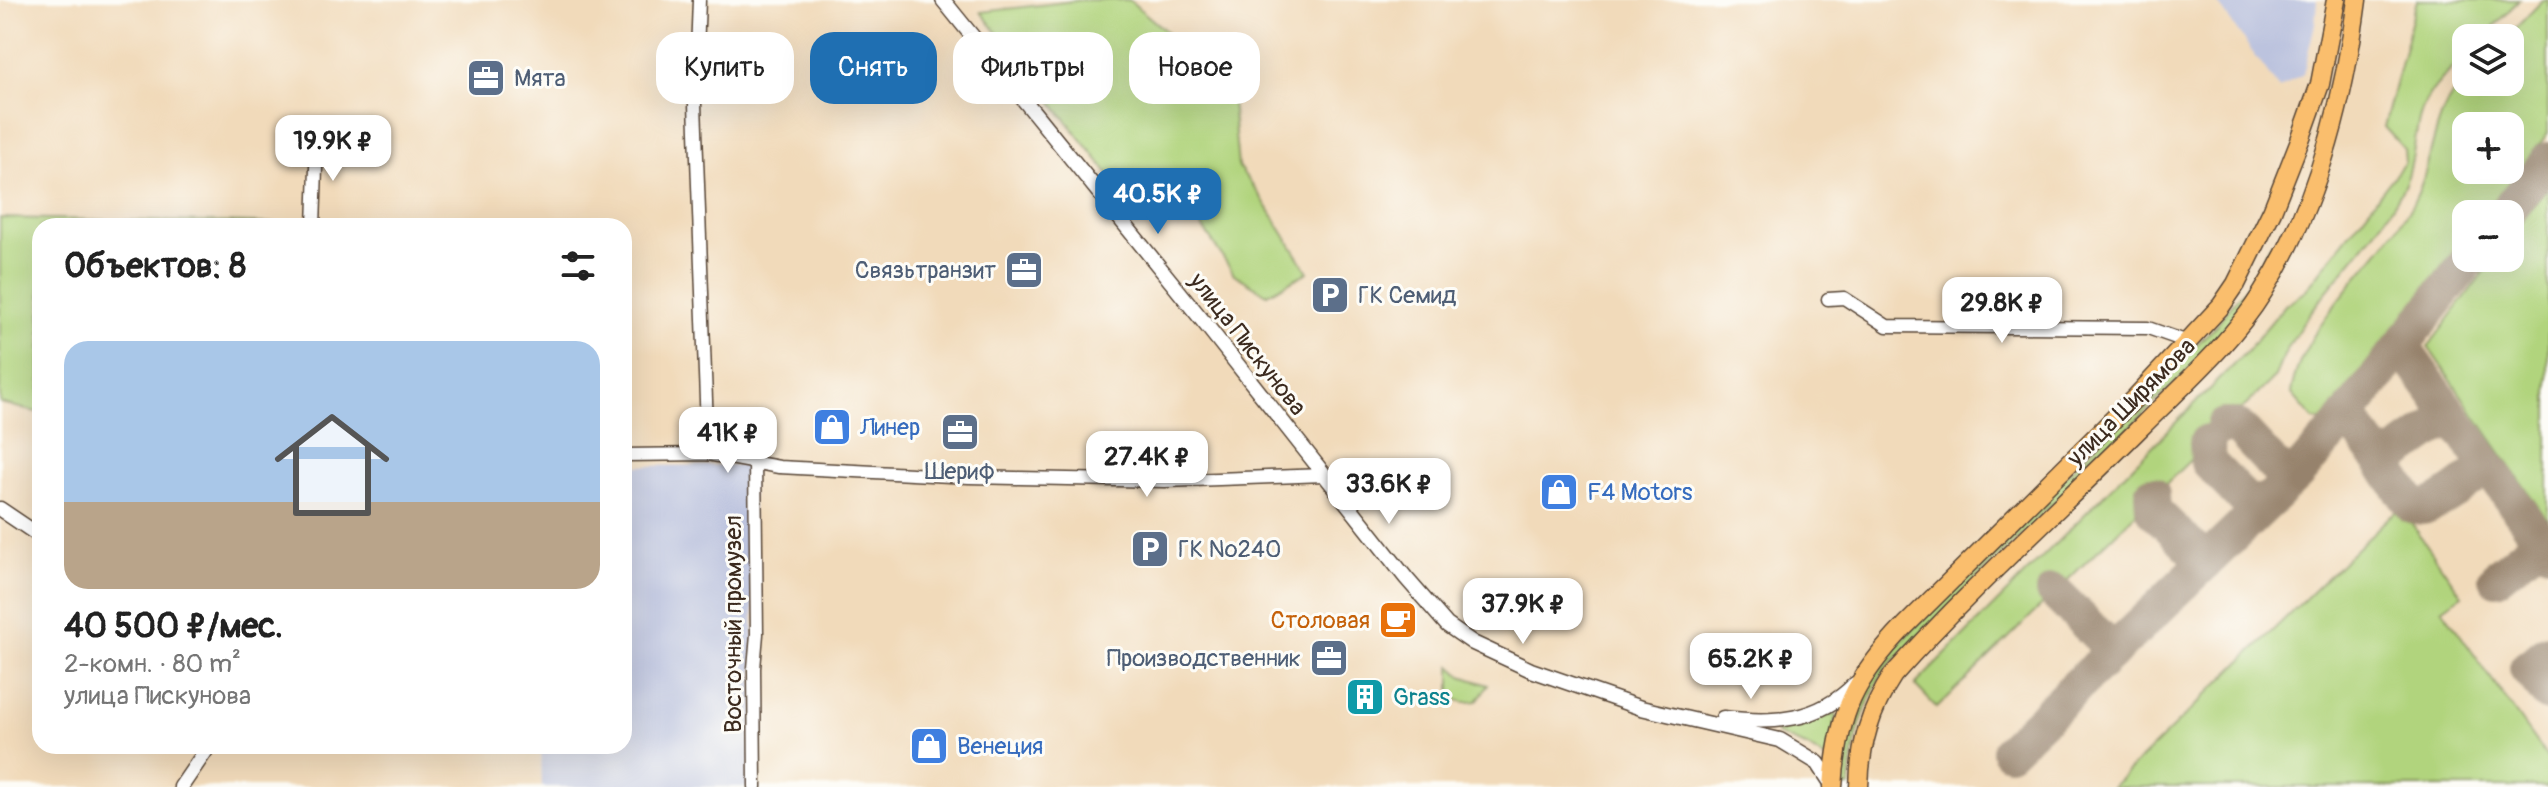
<!DOCTYPE html>
<html lang="ru">
<head>
<meta charset="utf-8">
<style>
  body { margin:0; font-family:Pangolin,sans-serif; background:#f6f6f6; color:#222; height:100vh; display:flex; flex-direction:column; font-size:30px; white-space:nowrap }
  * { box-sizing:border-box; margin:0 }
  p { font-size:26px; color:#767676 }
  .icon { flex:none; width:44px; height:44px; fill:none; stroke:currentColor; stroke-width:2; stroke-linecap:round; stroke-linejoin:round }
  .map { position:relative; flex:1; overflow:hidden }
  .sheet { position:absolute; left:32px; top:218px; width:600px; height:536px; display:flex; flex-direction:column; background:#fff; border-radius:24px; box-shadow:0 8px 32px #0002 }
  .sheet>* { flex:none }
  .top-card { position:absolute; left:656px; top:32px; width:760px; height:72px; display:flex; gap:16px }
  .tools { position:absolute; left:2452px; top:24px; display:grid; gap:16px }
  .tools a { display:grid; place-items:center; width:72px; height:72px; border-radius:16px; background:#fff; box-shadow:0 8px 32px #0002; font-size:40px }
  .price { position:absolute; translate:-50% -68px; padding:0 18px; border-radius:16px; background:#fff; color:#222; font-size:26px; line-height:52px; filter:drop-shadow(0 2px 4px #0008) }
  .price::after { content:''; position:absolute; left:50%; top:48px; width:24px; height:18px; margin-left:-12px; background:inherit; clip-path:polygon(0 0,100% 0,50% 100%) }
  .price.selected { background:#1f6fb2; color:#fff }
  ul { padding:0; list-style:none }
  li { display:grid; align-content:center; gap:16px; height:424px; padding:0 32px }
  li span { display:grid; place-items:center; height:248px; border-radius:24px; color:#555 }
  li>.icon { margin-inline-start:auto }
  span .icon { width:144px; height:144px; fill:#fffc; stroke-width:1 }
  li b { font-size:34px }
  h2 { display:flex; justify-content:space-between; align-items:center; height:96px; padding:0 32px; font-size:34px }
  .pill { padding:0 28px; border-radius:24px; background:#fff; box-shadow:0 8px 32px #0002; font-size:28px; line-height:72px }
  .pill.selected { background:#1f6fb2; color:#fff }
  .map>svg:first-child { display:block }
  .industrial { fill:#bcc3de }
  .green { fill:#b1d47d; stroke:#767f4e; stroke-width:2; fill-rule:evenodd }
  .lines { fill:none; stroke-linecap:round; stroke-linejoin:round }
  .taxiway { stroke:#96826c; stroke-width:36 }
  .minor-casing { stroke:#564435; stroke-width:15 }
  .tertiary-casing { stroke:#564435; stroke-width:17 }
  .primary-casing { stroke:#564435; stroke-width:21 }
  .minor { stroke:#fff; stroke-width:12 }
  .tertiary { stroke:#fff; stroke-width:14 }
  .primary { stroke:#fabe6d; stroke-width:18 }
  .labels { text-anchor:middle; stroke-width:6; stroke-linejoin:round; paint-order:stroke }
  .service-label { font-size:24px; fill:#4e5e75; stroke:#fdfcf7; text-anchor:start }
  .street-label { font-size:24px; fill:#3b2a1e; stroke:#fdfcf7 }
  .shop-label { font-size:24px; fill:#366cbe; stroke:#fdfcf7; text-anchor:start }
  .food-label { font-size:24px; fill:#c56008; stroke:#fdfcf7; text-anchor:end }
  .culture-label { font-size:24px; fill:#0d838f; stroke:#fdfcf7; text-anchor:start }
</style>
</head>
<body>
<div class="map">
<svg width="2548" height="787" viewBox="0 0 2548 787">
  <rect width="100%" height="100%" fill="#fdfcf7"/>
  <filter id="ink" filterUnits="userSpaceOnUse"><feTurbulence type="fractalNoise" baseFrequency=".0125" numOctaves="2"/><feDisplacementMap in="SourceGraphic" scale="16" xChannelSelector="R" yChannelSelector="G"/><feConvolveMatrix kernelMatrix="1 2 1 2 8 2 1 2 1" color-interpolation-filters="sRGB"/></filter>
  <filter id="wash" filterUnits="userSpaceOnUse"><feTurbulence type="fractalNoise" baseFrequency=".006" numOctaves="4" result="noise"/><feDisplacementMap in="SourceGraphic" scale="32" xChannelSelector="R" yChannelSelector="G"/><feGaussianBlur stdDeviation="1.8" result="paint"/><feColorMatrix in="noise" values="0 0 0 0 0 0 0 0 0 0 0 0 0 0 0 0 0 1.4 0 .05"/><feComposite in="paint" operator="in"/></filter>
  <g filter="url(#wash)">
    <rect width="100%" height="100%" fill="#f1daba"/>
    <g class="industrial">
      <polygon points="2215,0 2317,0 2315,24 2303,74 2279,89"/>
      <polygon points="752,465 755,787 542,787 541,746 624,746 624,466"/>
    </g>
    <g class="green">
      <polygon points="1081,0 1129,0 1166,31 1177,71 1229,68 1238,166 1261,197 1308,272 1267,294 1234,274 1178,190 1131,202 981,12"/>
      <path d="M2417,0H2519L2483,38H2466V55C2452,69 2435,84 2426,101C2412,128 2417,163 2402,190C2369,253 2297,310 2275,377L1937,708L1915,685L2247,351L2286,304L2304,292L2405,162L2404,149L2384,127Z"/>
      <path d="M2543,0H2548V133L2486,214H2466V240L2327,420H2314L2291,393C2302,323 2377,265 2412,205C2435,164 2430,112 2466,78V82H2510V38H2506ZM2466,126H2510V170H2466Z"/>
      <polygon points="2548,186 2548,521 2428,347 2494,258 2510,258 2510,237"/>
      <polygon points="0,218 299,224 299,226 40,226 40,413 0,403"/>
      <path d="M2273,243L2280,246L2256,291L2226,332L1885,669C1863,706 1851,744 1850,787H1842C1843,753 1848,711 1868,683C1879,667 1892,653 1904,638L2215,326L2248,284L2270,245Z"/>
      <polygon points="2397,512 2404,513 2462,595 2442,609 2548,759 2548,787 2112,787 2387,519"/>
      <path d="M1451,666L1462,676L1488,685L1477,701C1467,703 1460,703 1451,696Z"/>
      <polygon points="1834,714 1836,716 1827,757 1824,758 1808,747 1777,734 1778,731"/>
    </g>
    <g class="lines">
      <g class="taxiway">
        <polyline points="2505,214 2548,160"/>
        <polyline points="2407,338 2406,351 2410,358 2548,550"/>
        <path d="M2353,407L2352,421L2413,506C2432,514 2465,483 2481,472L2495,475"/>
        <polyline points="2224,426 2234,426 2240,429 2279,471 2297,474"/>
        <polyline points="2207,442 2208,462 2247,502 2268,502"/>
        <polyline points="2375,454 2393,456 2445,420 2455,421"/>
        <polyline points="2152,494 2153,510 2205,561"/>
        <polyline points="2496,578 2535,546 2537,534"/>
        <polyline points="2054,592 2114,651"/>
        <polyline points="2548,652 2527,668 2548,694"/>
        <polyline points="2009,751 2297,474 2339,426 2470,258"/>
      </g>
    </g>
  </g>
  <g filter="url(#ink)">
    <g class="lines">
      <defs>
        <g id="minor">
          <polyline points="699,0 695,104 708,454"/>
          <polyline points="314,226 317,140"/>
          <polyline points="1828,299 1844,298 1887,326 2148,328 2188,342"/>
          <polyline points="624,455 708,454 779,467 969,477 1165,481 1324,475"/>
          <polyline points="755,462 757,634 754,668 755,787"/>
        </g>
        <g id="tertiary">
          <polyline points="943,0 1207,326 1406,578 1447,625 1473,643 1531,670 1641,708 1780,740 1818,763 1833,786"/>
          <polyline points="0,509 40,536"/>
          <path d="M1723,718C1774,724 1818,722 1855,684"/>
          <polyline points="181,787 209,746"/>
        </g>
        <g id="primary">
          <path d="M1833,787C1838,713 1854,679 1905,626L2136,397L2221,306L2236,284L2272,211L2300,140L2320,84L2336,0"/>
          <path d="M1859,787C1860,745 1870,710 1893,675C1971,588 2059,509 2141,427C2183,385 2232,342 2263,292C2318,205 2344,101 2357,0"/>
        </g>
      </defs>
      <use href="#minor" class="minor-casing"/>
      <use href="#tertiary" class="tertiary-casing"/>
      <use href="#primary" class="primary-casing"/>
      <use href="#minor" class="minor"/>
      <use href="#tertiary" class="tertiary"/>
      <use href="#primary" class="primary"/>
    </g>
  </g>
  <defs>
    <symbol id="office-square" viewBox="-11 -11 22 22"><rect x="-9" y="-9" width="18" height="18" rx="4" fill="#5c6f8a" stroke="#fdfcf7"/><path d="M-6-3h4V-5.5h4V-3h4V5H-6ZM-1-4.5V-3h2v-1.5ZM-6 0V1H6V0Z" fill="#fff"/></symbol>
    <symbol id="parking-square" viewBox="-11 -11 22 22"><rect x="-9" y="-9" width="18" height="18" rx="4" fill="#5c6f8a" stroke="#fdfcf7"/><path d="M-3.5-5.5H1a3.5 3.5 0 0 1 0 7H-1V5.5H-3.5ZM-1-3.4V-.6H.8a1.4 1.4 0 0 0 0-2.8Z" fill="#fff"/></symbol>
    <symbol id="shop-square" viewBox="-11 -11 22 22"><rect x="-9" y="-9" width="18" height="18" rx="4" fill="#3f7fe0" stroke="#fdfcf7"/><path d="M-5-2.5h2.3a2.7 3.5 0 0 1 5.4 0H5L5.5 6h-11ZM-1.5-2.5h3a1.5 2.3 0 0 0-3 0Z" fill="#fff"/></symbol>
    <symbol id="cafe-square" viewBox="-11 -11 22 22"><rect x="-9" y="-9" width="18" height="18" rx="4" fill="#e8710a" stroke="#fdfcf7"/><path d="M-5.5-4.5H6V0H3Q3 3.5 0 3.5H-2.5Q-5.5 3.5-5.5 0ZM3-3.2v2h1.7v-2ZM-6 4.5H4V6H-6Z" fill="#fff"/></symbol>
    <symbol id="building-square" viewBox="-11 -11 22 22"><rect x="-9" y="-9" width="18" height="18" rx="4" fill="#0f9aa8" stroke="#fdfcf7"/><path d="M-4-6H4V6H1V3H-1V6H-4ZM-2.5-4.3h1.7v1.8h-1.7ZM.8-4.3h1.7v1.8H.8ZM-2.5-1h1.7V.8h-1.7ZM.8-1h1.7V.8H.8Z" fill="#fff"/></symbol>
  </defs>
  <g fill-rule="evenodd">
    <use href="#office-square" x="464" y="56" width="44" height="44"/>
    <use href="#office-square" x="1002" y="248" width="44" height="44"/>
    <use href="#parking-square" x="1308" y="273" width="44" height="44"/>
    <use href="#shop-square" x="810" y="405" width="44" height="44"/>
    <use href="#office-square" x="938" y="410" width="44" height="44"/>
    <use href="#shop-square" x="1537" y="470" width="44" height="44"/>
    <use href="#parking-square" x="1128" y="527" width="44" height="44"/>
    <use href="#cafe-square" x="1376" y="598" width="44" height="44"/>
    <use href="#office-square" x="1307" y="636" width="44" height="44"/>
    <use href="#building-square" x="1343" y="675" width="44" height="44"/>
    <use href="#shop-square" x="907" y="724" width="44" height="44"/>
  </g>
  <g class="labels">
    <g class="service-label">
      <text x="514" y="86">Мята</text>
      <text x="996" y="278" text-anchor="end">Связьтранзит</text>
      <text x="1358" y="303">ГК Семид</text>
      <text x="960" y="479" text-anchor="middle">Шериф</text>
      <text x="1178" y="557">ГК №240</text>
      <text x="1301" y="666" text-anchor="end">Производственник</text>
    </g>
    <g class="street-label">
      <text transform="translate(1248 344) rotate(52)" y="8">улица Пискунова</text>
      <text transform="translate(2131 402) rotate(-45)" y="8">улица Ширямова</text>
      <text transform="translate(733 624) rotate(-90)" y="8">Восточный промузел</text>
    </g>
    <g class="shop-label">
      <text x="860" y="435">Линер</text>
      <text x="1587" y="500">F4 Motors</text>
      <text x="957" y="754">Венеция</text>
    </g>
    <g class="food-label">
      <text x="1370" y="628">Столовая</text>
    </g>
    <g class="culture-label">
      <text x="1393" y="705">Grass</text>
    </g>
  </g>
</svg>
<div class="tools">
<a><svg class="icon" aria-label="layers" viewBox="0 0 24 24"><path d="M12 4l9 5-9 5-9-5zM3 14l9 5 9-5"/></svg></a>
<a>+</a>
<a>−</a>
</div>
<b class="price" style="left:333px;top:183px">19.9K ₽</b>
<b class="price selected" style="left:1158px;top:236px">40.5K ₽</b>
<b class="price" style="left:2002px;top:345px">29.8K ₽</b>
<b class="price" style="left:728px;top:475px">41K ₽</b>
<b class="price" style="left:1147px;top:499px">27.4K ₽</b>
<b class="price" style="left:1389px;top:526px">33.6K ₽</b>
<b class="price" style="left:1523px;top:646px">37.9K ₽</b>
<b class="price" style="left:1751px;top:701px">65.2K ₽</b>
<div class="top-card">
<a class="pill">Купить</a>
<a class="pill selected">Снять</a>
<a class="pill">Фильтры</a>
<a class="pill">Новое</a>
</div>
<section class="sheet">
<h2>Объектов: 8<svg class="icon" aria-label="filters" viewBox="0 0 24 24"><path d="M4 7h16M4 17h16"/><circle cx="9" cy="7" r="2"/><circle cx="15" cy="17" r="2"/></svg></h2>
<ul>
<li><span style="background:linear-gradient(#a9c7e8 65%,#b9a48a 0)"><svg class="icon" aria-label="home" viewBox="0 0 24 24"><path d="M3 11l9-7 9 7M6 9v11h12V9"/></svg></span><div><b>40 500 ₽/мес.</b><p>2-комн. · 80 m²</p><p>улица Пискунова</p></div></li>
</ul>
</section>
</div>
</body>
</html>
